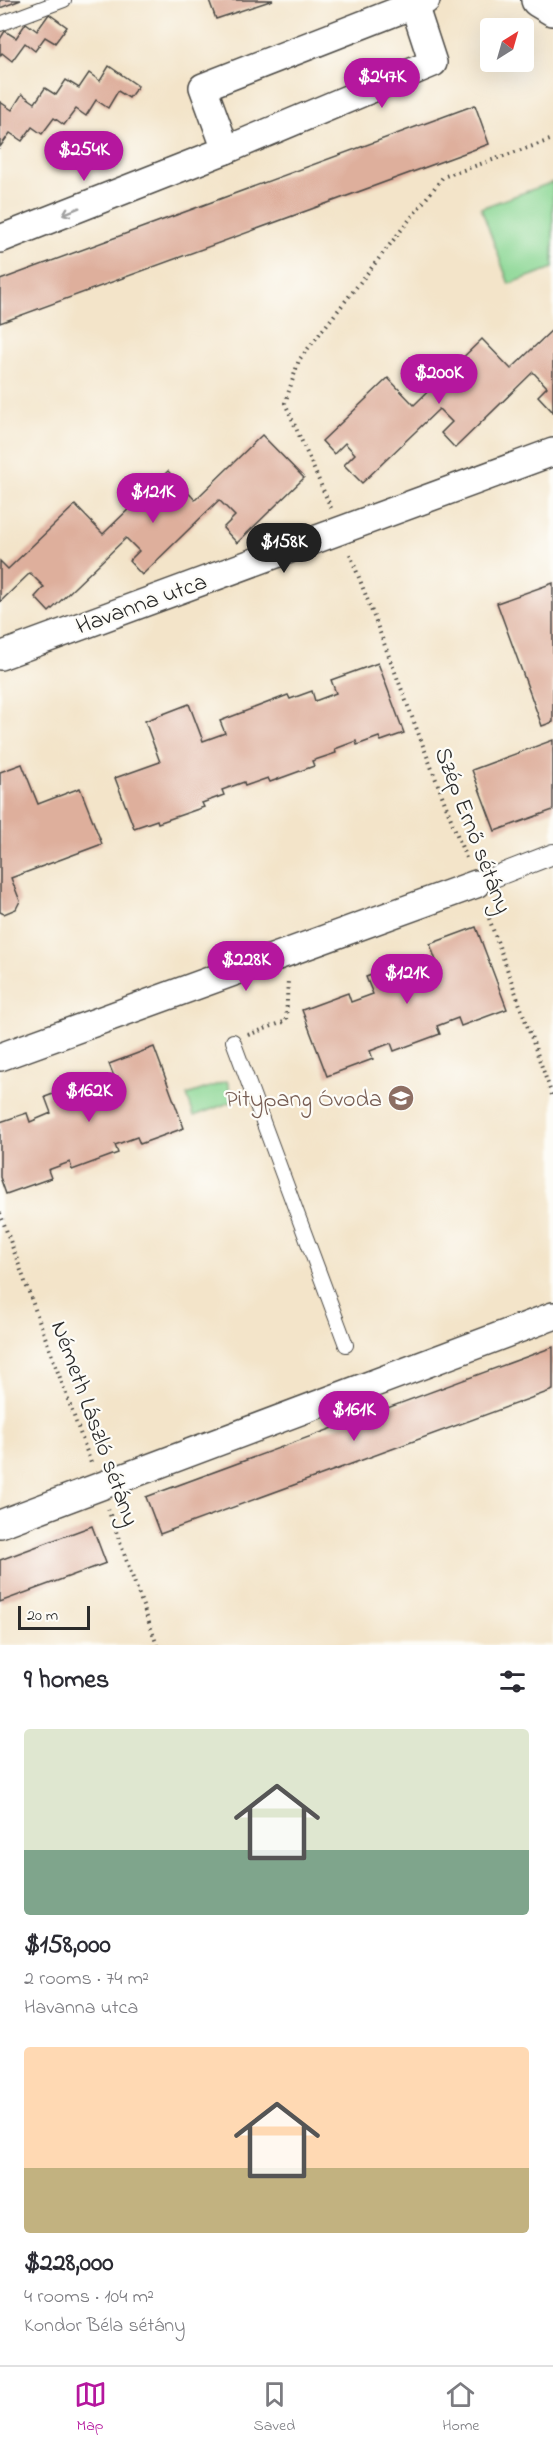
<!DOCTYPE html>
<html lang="en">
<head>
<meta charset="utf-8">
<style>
  body { margin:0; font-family:"Indie Flower",sans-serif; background:#f7f7f7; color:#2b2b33; height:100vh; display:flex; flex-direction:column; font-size:22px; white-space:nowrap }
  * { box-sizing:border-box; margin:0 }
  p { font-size:20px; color:#7c7c81 }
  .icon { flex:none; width:33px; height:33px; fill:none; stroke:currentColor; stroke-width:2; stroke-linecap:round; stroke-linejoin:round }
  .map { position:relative; height:1645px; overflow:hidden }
  .side { display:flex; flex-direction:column; background:#fff; flex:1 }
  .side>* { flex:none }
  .needle { width:39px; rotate:37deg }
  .buttons { position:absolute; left:480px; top:18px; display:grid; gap:12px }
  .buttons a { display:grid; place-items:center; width:54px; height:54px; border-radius:6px; background:#fff; box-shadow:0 6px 24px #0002; font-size:30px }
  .scale { position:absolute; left:18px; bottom:15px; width:72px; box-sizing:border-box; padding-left:6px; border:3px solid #2b2b2b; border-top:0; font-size:16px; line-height:21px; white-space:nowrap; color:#2b2b2b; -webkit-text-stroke:4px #fdfcf7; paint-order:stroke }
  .price { position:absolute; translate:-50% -51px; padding:0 14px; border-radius:21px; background:#b5179e; color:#fff; font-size:20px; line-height:39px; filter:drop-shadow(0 2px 3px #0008) }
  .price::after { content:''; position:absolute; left:50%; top:36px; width:18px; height:14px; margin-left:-9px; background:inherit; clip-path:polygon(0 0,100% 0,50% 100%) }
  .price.selected { background:#222; color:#fff }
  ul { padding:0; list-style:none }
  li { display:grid; align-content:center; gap:12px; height:318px; padding:0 24px }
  li span { display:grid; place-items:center; height:186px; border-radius:6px; color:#555 }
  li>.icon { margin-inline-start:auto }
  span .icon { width:108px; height:108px; fill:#fffc; stroke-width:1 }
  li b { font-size:26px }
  h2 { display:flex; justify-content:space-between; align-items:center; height:72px; padding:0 24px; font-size:26px }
  .menu { display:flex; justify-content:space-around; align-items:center; height:84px; border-top:2px solid #e1e1e2; background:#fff; font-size:16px; color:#7c7c81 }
  .menu a { display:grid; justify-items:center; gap:3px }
  .menu .selected { color:#b5179e }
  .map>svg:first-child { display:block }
  .park { fill:#8bd794; stroke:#5b8160; stroke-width:1.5 }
  .building { fill:#deaf9c }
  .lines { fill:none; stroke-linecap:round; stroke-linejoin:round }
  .service-casing { stroke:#494743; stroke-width:16 }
  .pedestrian-casing { stroke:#494743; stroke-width:22 }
  .minor-casing { stroke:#494743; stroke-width:30 }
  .tertiary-casing { stroke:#494743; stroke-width:36 }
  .path { stroke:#494743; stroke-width:4; stroke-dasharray:1.5 4.5; stroke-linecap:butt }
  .service { stroke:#fff; stroke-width:14 }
  .pedestrian { stroke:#fff; stroke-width:20 }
  .minor { stroke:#fff; stroke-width:27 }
  .tertiary { stroke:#fff; stroke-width:33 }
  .oneway { stroke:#a0a0a0 }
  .labels { text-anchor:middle; stroke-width:4.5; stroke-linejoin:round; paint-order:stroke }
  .street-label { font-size:24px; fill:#2b2b2b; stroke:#fdfcf7 }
  .education-label { font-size:24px; fill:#785e54; stroke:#fdfcf7; text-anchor:end }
</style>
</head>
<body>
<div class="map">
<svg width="553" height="1645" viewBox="0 0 553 1645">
  <rect width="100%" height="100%" fill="#fdfcf7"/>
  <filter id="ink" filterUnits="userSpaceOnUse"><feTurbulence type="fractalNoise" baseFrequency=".0167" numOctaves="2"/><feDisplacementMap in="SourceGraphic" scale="12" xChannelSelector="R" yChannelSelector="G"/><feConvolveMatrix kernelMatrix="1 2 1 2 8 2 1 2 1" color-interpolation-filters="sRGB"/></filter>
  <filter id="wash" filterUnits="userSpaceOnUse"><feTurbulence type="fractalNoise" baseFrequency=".008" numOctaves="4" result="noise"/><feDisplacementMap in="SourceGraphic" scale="24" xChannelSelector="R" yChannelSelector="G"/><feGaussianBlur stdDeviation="1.35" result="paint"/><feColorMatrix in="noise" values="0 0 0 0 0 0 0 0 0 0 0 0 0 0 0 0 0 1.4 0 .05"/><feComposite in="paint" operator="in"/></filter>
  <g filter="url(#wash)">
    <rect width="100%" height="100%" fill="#f3e4c9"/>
    <g class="park">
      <polygon points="553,182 553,268 509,284 481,208"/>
      <polygon points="227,1081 234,1101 194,1116 187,1095"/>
    </g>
    <g id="blocks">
      <g class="building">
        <polygon points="0,0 21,0 0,8"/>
        <polygon points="209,0 273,0 216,19"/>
        <polygon points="49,14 67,27 55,43 45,37 35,51 25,43 12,61 2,53 0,56 0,39 5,31 16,38 26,23 37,31"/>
        <polygon points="109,66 138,86 129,98 118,91 108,108 96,100 86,116 76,109 64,125 54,118 42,134 32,127 22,141 10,133 0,147 0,102 12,110 22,94 35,103 45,88 56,95 66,80 79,88 89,73 100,81"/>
        <polygon points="475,105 489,144 0,323 0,280"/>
        <polygon points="553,329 553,412 538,396 547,387 533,372 455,448 441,433 452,422 439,409 362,483 344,465 355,454 345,443 334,454 322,441 388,378 414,405 482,339 511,369"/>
        <polygon points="262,435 304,478 237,543 223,528 235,516 219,500 142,575 129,561 139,551 126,538 49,612 35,597 44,587 30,573 0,602 0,561 8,569 75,505 103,534 168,471 195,500"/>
        <polygon points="553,583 553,722 542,726 497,603"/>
        <polygon points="378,663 404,733 381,741 379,737 357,745 356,741 335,749 336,753 312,761 314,766 270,782 268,778 245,786 244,782 222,790 224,795 202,803 204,807 158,823 157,820 134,828 115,778 160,762 145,721 189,704 203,741 225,733 220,721 288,695 290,699 312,691 315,701 336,693 331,680"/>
        <polygon points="553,740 553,810 495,831 472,770"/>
        <polygon points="22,764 38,804 80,788 102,844 11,878 20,901 16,909 4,914 0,912 0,772"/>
        <polygon points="476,927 507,1009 461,1026 458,1018 437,1026 440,1034 394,1051 391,1043 370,1051 373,1059 327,1076 302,1010 348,993 351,1002 373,994 366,977 413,960 419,977 439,969 430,944"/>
        <polygon points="154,1047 184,1128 140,1144 137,1137 115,1145 118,1153 72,1170 70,1162 48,1170 51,1178 6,1194 0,1177 0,1122 27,1113 30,1122 51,1113 45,1097 91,1080 97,1097 119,1089 109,1064"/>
        <polygon points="553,1347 553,1390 160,1534 146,1497"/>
        <polygon points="92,1526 106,1563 0,1602 0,1560"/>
      </g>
    </g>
  </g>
  <g filter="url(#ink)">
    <use href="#blocks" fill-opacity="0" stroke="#494743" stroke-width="1.5"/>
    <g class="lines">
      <defs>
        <g id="service">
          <polyline points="0,24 64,0"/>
          <polyline points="233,1041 346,1345"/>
        </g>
        <polyline id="pedestrian" points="476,884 553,854"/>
        <g id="minor">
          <polyline points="226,150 433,63 414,5"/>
          <polyline points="0,239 226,150 203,87 426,0"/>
          <polyline points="0,656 553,452"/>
          <polyline points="0,1057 476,884"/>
          <polyline points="0,1524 553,1316"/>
        </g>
        <polyline id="tertiary" points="538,0 553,9"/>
      </defs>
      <use href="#service" class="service-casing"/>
      <use href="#pedestrian" class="pedestrian-casing"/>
      <use href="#minor" class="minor-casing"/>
      <use href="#tertiary" class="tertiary-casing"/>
      <g class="path">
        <polyline points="331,508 285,403 299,360 443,177 553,139"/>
        <polyline points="350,554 467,861"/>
        <polyline points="485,907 553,1098"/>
        <polyline points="248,1035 286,1021 288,979"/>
        <polyline points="0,1213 91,1463"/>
        <polyline points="108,1509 157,1645"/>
      </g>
      <use href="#service" class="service"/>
      <use href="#pedestrian" class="pedestrian"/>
      <use href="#minor" class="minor"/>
      <use href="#tertiary" class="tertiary"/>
    </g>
    <defs><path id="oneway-shaft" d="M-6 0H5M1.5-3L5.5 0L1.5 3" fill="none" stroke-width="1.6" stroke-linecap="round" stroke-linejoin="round" transform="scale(1.5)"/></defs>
    <use class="oneway" href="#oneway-shaft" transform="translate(71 211) rotate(158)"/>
  </g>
  <defs>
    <symbol id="school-disc" viewBox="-11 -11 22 22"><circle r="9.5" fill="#8d6e63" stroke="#fdfcf7"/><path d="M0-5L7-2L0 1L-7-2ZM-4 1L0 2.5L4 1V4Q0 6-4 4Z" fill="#fff"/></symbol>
  </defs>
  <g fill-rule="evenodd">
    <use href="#school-disc" x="386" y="1083" width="30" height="30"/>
  </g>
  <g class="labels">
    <g class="street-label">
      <text transform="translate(141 603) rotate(-20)" y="8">Havanna utca</text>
      <text transform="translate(474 830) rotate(69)" y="8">Szép Ernő sétány</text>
      <text transform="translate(96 1423) rotate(70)" y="8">Németh László sétány</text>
    </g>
    <g class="education-label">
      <text x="382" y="1106">Pitypang Óvoda</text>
    </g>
  </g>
</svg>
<div class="buttons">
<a><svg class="needle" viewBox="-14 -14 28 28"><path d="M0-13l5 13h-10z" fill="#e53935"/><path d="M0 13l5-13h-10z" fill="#7c7c81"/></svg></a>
</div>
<div class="scale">20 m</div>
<b class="price" style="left:382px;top:109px">$247K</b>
<b class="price" style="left:84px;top:182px">$254K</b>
<b class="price" style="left:439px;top:405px">$200K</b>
<b class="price" style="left:153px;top:524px">$121K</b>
<b class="price selected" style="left:284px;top:574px">$158K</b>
<b class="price" style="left:246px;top:992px">$228K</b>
<b class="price" style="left:407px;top:1005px">$121K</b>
<b class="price" style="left:89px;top:1123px">$162K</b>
<b class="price" style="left:354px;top:1442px">$161K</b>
</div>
<section class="side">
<h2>9 homes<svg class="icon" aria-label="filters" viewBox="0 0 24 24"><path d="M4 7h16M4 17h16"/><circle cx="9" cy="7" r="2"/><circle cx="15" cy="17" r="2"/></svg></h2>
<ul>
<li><span style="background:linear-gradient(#dfe7d0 65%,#7fa58c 0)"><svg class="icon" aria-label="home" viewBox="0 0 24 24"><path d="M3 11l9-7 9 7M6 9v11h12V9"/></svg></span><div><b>$158,000</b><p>2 rooms · 74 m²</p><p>Havanna utca</p></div></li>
<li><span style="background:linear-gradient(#ffd9b3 65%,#c2b280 0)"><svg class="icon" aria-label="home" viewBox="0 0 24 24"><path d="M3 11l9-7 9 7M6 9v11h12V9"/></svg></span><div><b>$228,000</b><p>4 rooms · 104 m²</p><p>Kondor Béla sétány</p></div></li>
</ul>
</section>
<nav class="menu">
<a class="selected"><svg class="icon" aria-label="map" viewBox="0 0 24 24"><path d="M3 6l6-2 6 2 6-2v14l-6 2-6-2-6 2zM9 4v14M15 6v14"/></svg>Map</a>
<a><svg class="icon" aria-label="saved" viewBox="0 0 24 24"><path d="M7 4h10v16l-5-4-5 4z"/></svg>Saved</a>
<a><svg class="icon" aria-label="home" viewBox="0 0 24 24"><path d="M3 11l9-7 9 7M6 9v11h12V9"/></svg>Home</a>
</nav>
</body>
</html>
